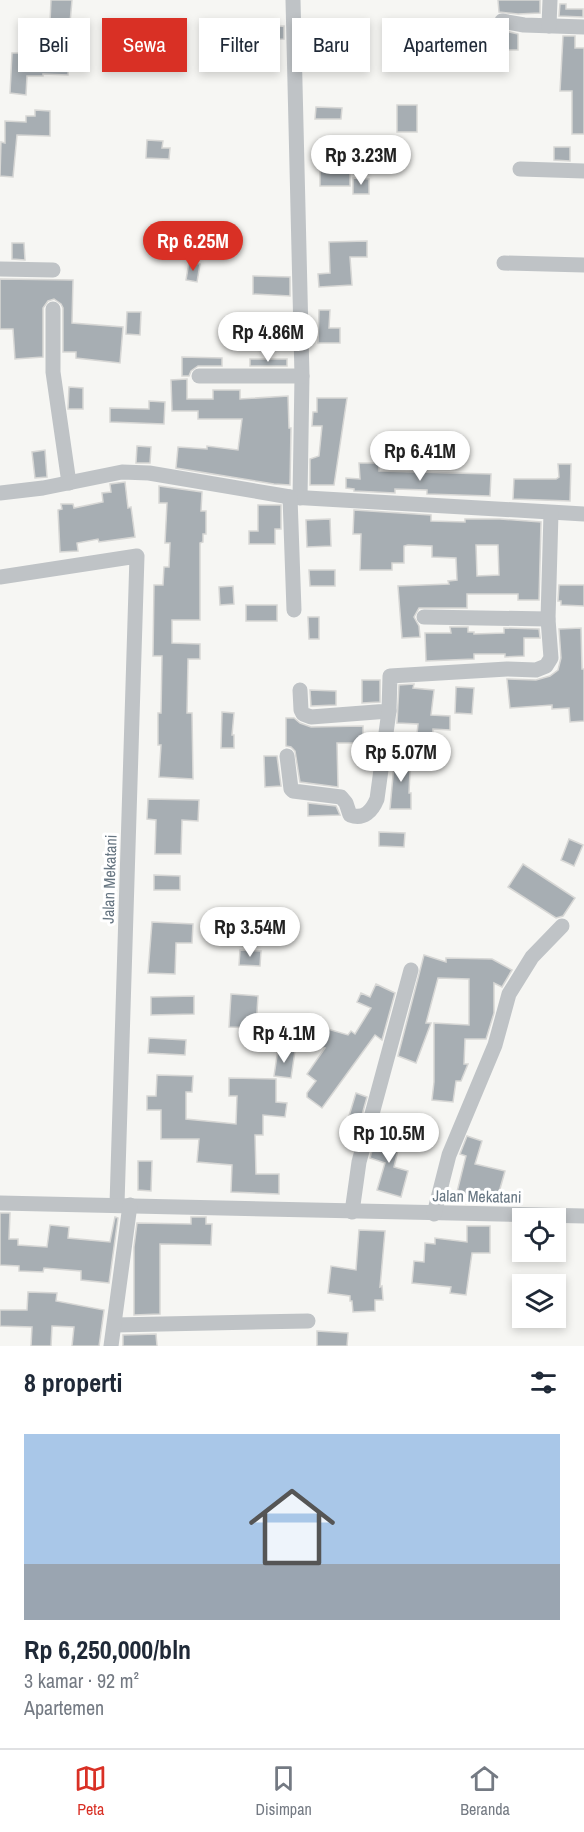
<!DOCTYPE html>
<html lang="id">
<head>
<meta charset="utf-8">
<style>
  body { margin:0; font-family:"Archivo Narrow",sans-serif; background:#f6f6f7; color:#1f2937; height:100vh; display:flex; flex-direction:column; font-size:22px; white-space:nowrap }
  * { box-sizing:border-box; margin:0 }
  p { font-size:20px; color:#747a83 }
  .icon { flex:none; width:33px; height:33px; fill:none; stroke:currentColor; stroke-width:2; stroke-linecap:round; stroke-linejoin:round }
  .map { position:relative; height:1346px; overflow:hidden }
  .panel { display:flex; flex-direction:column; background:#fff; flex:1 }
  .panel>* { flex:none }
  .banner { position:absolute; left:18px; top:18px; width:549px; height:54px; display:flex; gap:12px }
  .buttons { position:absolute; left:512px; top:1208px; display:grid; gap:12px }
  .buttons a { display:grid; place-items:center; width:54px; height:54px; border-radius:0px; background:#fff; box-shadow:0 3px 9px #0003; font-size:30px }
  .price { position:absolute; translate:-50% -51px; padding:0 14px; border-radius:21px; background:#fff; color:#222; font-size:20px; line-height:39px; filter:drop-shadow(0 2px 3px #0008) }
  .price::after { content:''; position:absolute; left:50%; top:36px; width:18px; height:14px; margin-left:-9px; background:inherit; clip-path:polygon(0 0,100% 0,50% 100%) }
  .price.selected { background:#d93025; color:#fff }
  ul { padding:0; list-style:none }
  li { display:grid; align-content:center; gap:12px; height:318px; padding:0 24px }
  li+li { border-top:2px solid #e0e1e3 }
  li span { display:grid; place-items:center; height:186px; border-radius:0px; color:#555 }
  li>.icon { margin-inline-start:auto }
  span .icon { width:108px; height:108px; fill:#fffc; stroke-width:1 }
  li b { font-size:26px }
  h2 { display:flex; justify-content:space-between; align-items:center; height:72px; padding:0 24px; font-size:26px }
  .tag { padding:0 21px; border-radius:0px; background:#fff; box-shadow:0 3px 9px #0003; font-size:21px; line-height:54px }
  .tag.selected { background:#d93025; color:#fff }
  .tabs { display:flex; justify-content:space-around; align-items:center; height:84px; border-top:2px solid #e0e1e3; background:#fff; font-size:16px; color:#747a83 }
  .tabs a { display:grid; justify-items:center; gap:3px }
  .tabs .selected { color:#d93025 }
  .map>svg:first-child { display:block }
  .building { fill:#a7aeb3; stroke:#d7d7d5; stroke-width:1.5; fill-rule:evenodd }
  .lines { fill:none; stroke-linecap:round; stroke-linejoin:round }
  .street { stroke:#bfc3c6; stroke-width:15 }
  .labels { text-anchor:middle; stroke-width:6; stroke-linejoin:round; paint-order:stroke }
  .street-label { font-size:16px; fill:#677682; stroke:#fff }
</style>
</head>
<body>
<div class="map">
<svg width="584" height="1346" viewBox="0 0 584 1346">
  <rect width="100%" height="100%" fill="#f6f6f3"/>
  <g class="building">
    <polygon points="51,0 72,0 70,23 50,22"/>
    <polygon points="498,0 540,0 540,13 518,14 499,12"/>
    <polygon points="560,4 566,4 566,9 583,9 583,17 559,16"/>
    <polygon points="284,26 284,39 263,40 262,27"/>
    <polygon points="497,29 518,34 518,50 497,50"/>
    <rect x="307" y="34" width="24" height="16"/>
    <polygon points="563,36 575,36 575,48 584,48 584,134 572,134 572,91 560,91"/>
    <polygon points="55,51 69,51 68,75 43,74 43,76 27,76 26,95 10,93 12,53 55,53"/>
    <rect x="397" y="105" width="20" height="27"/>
    <polygon points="316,107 342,108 341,119 315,119"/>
    <polygon points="35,110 50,111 50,136 17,135 13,177 0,176 1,142 5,143 5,121 26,122 26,116 35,116"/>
    <polygon points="147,140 163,141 162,148 170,148 169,159 146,158"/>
    <polygon points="554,147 570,147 570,161 554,160"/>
    <polygon points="320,156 347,156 347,172 350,172 350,186 320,186"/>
    <polygon points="353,178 369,179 369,194 353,194"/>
    <polygon points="367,241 367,257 350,257 352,285 319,287 318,274 330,273 329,242"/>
    <polygon points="12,243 24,243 25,260 12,259"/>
    <polygon points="189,262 200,264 197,282 186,280"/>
    <polygon points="253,276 290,277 290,296 253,294"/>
    <polygon points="0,279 73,280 72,323 123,327 120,363 76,358 76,352 63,352 63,308 61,304 54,299 48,301 43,308 43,357 15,359 13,329 0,329"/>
    <polygon points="319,310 330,310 329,328 340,328 340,343 318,343"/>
    <polygon points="127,312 141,312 140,335 126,334"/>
    <polygon points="182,357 222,358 222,366 198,366 191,371 189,376 182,376"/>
    <rect x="250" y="359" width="37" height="7"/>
    <polygon points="187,379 187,399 213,399 213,390 240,390 240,399 288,396 289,428 291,428 290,485 274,484 176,468 178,447 207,449 207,446 238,450 242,419 198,419 198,411 172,411 171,380"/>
    <polygon points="69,387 83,388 83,409 68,409"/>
    <polygon points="317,398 347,398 334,485 310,485 310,459 319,456 322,426 312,426 313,412 317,412"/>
    <polygon points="149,401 165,402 164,424 110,422 110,408 149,409"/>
    <polygon points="137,446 151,447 150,463 136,463"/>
    <polygon points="45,450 47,477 35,478 32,452"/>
    <polygon points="359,463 379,463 379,471 491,474 490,496 427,494 427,490 395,489 395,493 354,491 354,489 346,488 346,478 360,479"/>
    <polygon points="558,464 571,464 570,501 513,499 514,479 556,479 559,477"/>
    <polygon points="125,482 128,508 131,507 135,537 99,542 98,539 77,543 78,551 60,552 58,510 62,509 61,504 73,504 74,508 103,502 102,493 111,492 110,484"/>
    <polygon points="159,486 202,492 201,511 206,511 206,534 203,534 203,542 200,543 200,620 172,620 172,643 200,644 200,659 188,659 187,713 192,713 193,779 159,777 161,745 158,745 158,713 161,713 162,656 153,656 154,585 163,585 164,567 169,567 170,543 165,543 167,503 159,503"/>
    <polygon points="258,505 281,505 281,529 275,529 275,544 249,544 249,531 258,531"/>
    <path d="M354,510L431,515V521L465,522V519H500L541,522L539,600H518V594H467V608H419L414,617L419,626L420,637L402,638L398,586L449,584L448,581L457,580L456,558L432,557V546L408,545L404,546V563H392V570H360L361,534H353ZM476,545H498L499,575L477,576Z"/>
    <polygon points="330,519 331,546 307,547 306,520"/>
    <polygon points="309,570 335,570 335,586 310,586"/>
    <polygon points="559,585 584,585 584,606 561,605 561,601 558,601"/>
    <polygon points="233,586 234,604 220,605 219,587"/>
    <rect x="246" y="605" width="31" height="16"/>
    <polygon points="308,617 319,617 319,639 309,639"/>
    <polygon points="450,627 468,627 468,632 474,632 474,634 504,633 504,628 539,629 540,638 524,638 524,656 505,657 505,654 474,654 474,659 426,661 425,633 451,633"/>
    <polygon points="581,628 582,669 584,669 584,721 570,722 569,708 552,709 552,705 510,708 507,679 536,680 550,676 558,670 561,658 559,629"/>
    <polygon points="362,680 380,680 380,702 362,703"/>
    <polygon points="414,684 413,688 434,690 431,715 450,716 450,730 433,729 432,746 416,745 418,724 397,723 399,685"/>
    <polygon points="456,687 474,688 472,714 455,713"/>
    <polygon points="310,690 336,691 336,705 311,706"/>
    <polygon points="222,712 234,713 232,735 234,735 234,748 221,748"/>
    <polygon points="286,718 294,718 300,723 311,727 363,726 363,743 337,743 338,787 300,782 295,751 291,747 286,746"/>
    <polygon points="395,753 410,755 408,771 410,771 409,793 411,793 411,809 390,809"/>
    <polygon points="264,756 277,756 281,786 265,787"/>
    <polygon points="148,799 199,800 198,821 182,820 181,854 155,854 156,820 147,819"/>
    <polygon points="308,803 336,806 340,815 308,816"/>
    <polygon points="379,832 405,833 404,847 379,846"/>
    <polygon points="569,839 583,845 574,866 561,860"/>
    <polygon points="523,864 575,898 563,916 556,918 508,887"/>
    <polygon points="154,875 180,876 180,890 154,890"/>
    <polygon points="152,922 193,924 192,943 176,943 175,974 148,973"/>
    <polygon points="240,950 261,951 260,966 239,965"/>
    <polygon points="424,955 446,962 446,958 492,959 512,970 502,987 494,983 494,1013 486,1039 465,1039 464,1064 468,1064 461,1081 456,1081 453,1102 432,1100 434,1082 434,1023 469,1025 469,979 438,978 426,1023 431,1023 416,1063 398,1056"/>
    <polygon points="376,984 395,993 382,1040 375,1035 322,1108 307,1097 307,1093 316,1081 307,1074 325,1048 292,1038 297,1020 348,1035 351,1031 355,1034 371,1008 357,1002 361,993 370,997"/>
    <polygon points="231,994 258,996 256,1028 229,1027"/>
    <polygon points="194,996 194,1014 151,1015 151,997"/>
    <polygon points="149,1038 186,1040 185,1055 148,1053"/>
    <polygon points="278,1049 295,1051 291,1078 274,1076"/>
    <polygon points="157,1075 193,1076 192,1092 186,1092 186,1119 236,1124 237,1096 229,1096 229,1078 276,1079 276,1102 287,1103 285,1117 263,1115 263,1135 255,1135 256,1174 279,1174 279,1194 231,1192 232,1165 197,1162 199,1139 161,1139 161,1110 147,1110 147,1096 156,1096"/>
    <polygon points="356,1093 367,1097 357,1133 345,1129"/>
    <polygon points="377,1131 401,1137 394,1167 408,1171 401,1197 377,1190 385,1163 370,1158"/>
    <polygon points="467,1136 482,1141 475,1164 505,1171 496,1203 473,1197 473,1200 456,1196 466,1156 460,1154"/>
    <polygon points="138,1161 152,1161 151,1191 138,1190"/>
    <polygon points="0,1213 10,1213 9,1239 18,1239 18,1245 47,1247 50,1225 69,1227 68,1238 110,1242 115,1217 118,1218 109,1283 81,1280 81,1271 44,1268 43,1272 19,1271 19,1266 0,1265"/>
    <polygon points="191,1217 206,1217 206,1224 212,1224 211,1245 160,1244 160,1314 134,1315 134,1247 137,1223 191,1224"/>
    <polygon points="467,1226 490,1226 490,1253 472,1253 466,1295 450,1293 451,1287 412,1283 414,1261 424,1262 425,1243 435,1244 435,1238 467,1242"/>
    <polygon points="359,1230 385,1231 380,1287 382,1286 383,1300 375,1300 375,1311 353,1312 352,1301 350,1301 350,1296 328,1293 331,1266 356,1270"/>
    <polygon points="28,1292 57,1293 56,1301 104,1310 99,1346 72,1346 74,1327 52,1326 51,1346 31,1346 32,1327 0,1326 0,1310 27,1310"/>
    <polygon points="317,1331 348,1333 347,1346 317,1346"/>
    <polygon points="156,1334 157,1346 123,1346 123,1335"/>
  </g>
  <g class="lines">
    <g class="street">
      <polyline points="293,0 302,376 300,498"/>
      <polyline points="502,21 524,25 584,27"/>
      <polyline points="549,26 550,0"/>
      <polyline points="520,169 584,171"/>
      <polyline points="504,263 584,265"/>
      <polyline points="0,269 53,270"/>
      <polyline points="53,309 53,372 69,483"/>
      <polyline points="199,376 302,376"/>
      <polyline points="0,493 43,488 122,472 149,473 290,497 584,514"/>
      <polyline points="290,497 294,610"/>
      <polyline points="0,577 137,556 117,1204"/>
      <polyline points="424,617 548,619"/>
      <polyline points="300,690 301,710 303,714 311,717 389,711 390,676 507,669 536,670 546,666 551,658 548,619 551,513"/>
      <path d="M287,756L291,789L293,791L341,797L346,803L350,815C364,820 372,811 377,799L389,711"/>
      <polyline points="0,1203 584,1216"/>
      <polyline points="352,1212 359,1162 411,970"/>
      <polyline points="434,1214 449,1155 495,1045 509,994 532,957 562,926"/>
      <polyline points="115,1325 308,1321"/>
      <polyline points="111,1346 130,1205"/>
    </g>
  </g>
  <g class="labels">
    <g class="street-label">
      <text transform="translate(109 879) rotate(-88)" y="6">Jalan Mekatani</text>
      <text transform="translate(477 1196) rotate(1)" y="6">Jalan Mekatani</text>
    </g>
  </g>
</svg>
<div class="buttons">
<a><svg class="icon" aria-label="locate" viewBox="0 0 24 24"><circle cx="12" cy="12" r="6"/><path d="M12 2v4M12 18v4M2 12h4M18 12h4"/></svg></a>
<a><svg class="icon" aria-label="layers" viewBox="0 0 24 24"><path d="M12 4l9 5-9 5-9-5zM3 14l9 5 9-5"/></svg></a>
</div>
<b class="price" style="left:361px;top:186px">Rp 3.23M</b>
<b class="price selected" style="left:193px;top:272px">Rp 6.25M</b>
<b class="price" style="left:268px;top:363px">Rp 4.86M</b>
<b class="price" style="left:420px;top:482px">Rp 6.41M</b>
<b class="price" style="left:401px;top:783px">Rp 5.07M</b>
<b class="price" style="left:250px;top:958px">Rp 3.54M</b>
<b class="price" style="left:284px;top:1064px">Rp 4.1M</b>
<b class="price" style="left:389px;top:1164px">Rp 10.5M</b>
<div class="banner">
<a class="tag">Beli</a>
<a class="tag selected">Sewa</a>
<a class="tag">Filter</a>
<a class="tag">Baru</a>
<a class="tag">Apartemen</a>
</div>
</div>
<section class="panel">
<h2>8 properti<svg class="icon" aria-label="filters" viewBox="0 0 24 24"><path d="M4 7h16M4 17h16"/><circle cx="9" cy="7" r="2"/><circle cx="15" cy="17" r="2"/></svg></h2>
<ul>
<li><span style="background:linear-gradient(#a9c7e8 70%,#9aa5b1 0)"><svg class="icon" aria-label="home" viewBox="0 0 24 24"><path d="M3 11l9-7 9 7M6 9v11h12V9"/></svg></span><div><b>Rp 6,250,000/bln</b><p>3 kamar · 92 m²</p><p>Apartemen</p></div></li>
</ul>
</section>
<nav class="tabs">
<a class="selected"><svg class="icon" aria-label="map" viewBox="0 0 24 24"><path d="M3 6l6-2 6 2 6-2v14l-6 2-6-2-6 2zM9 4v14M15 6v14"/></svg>Peta</a>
<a><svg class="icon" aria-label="saved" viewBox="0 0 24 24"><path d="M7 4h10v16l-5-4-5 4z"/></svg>Disimpan</a>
<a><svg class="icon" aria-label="home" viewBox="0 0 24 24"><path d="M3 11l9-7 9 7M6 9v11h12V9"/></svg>Beranda</a>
</nav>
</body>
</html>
